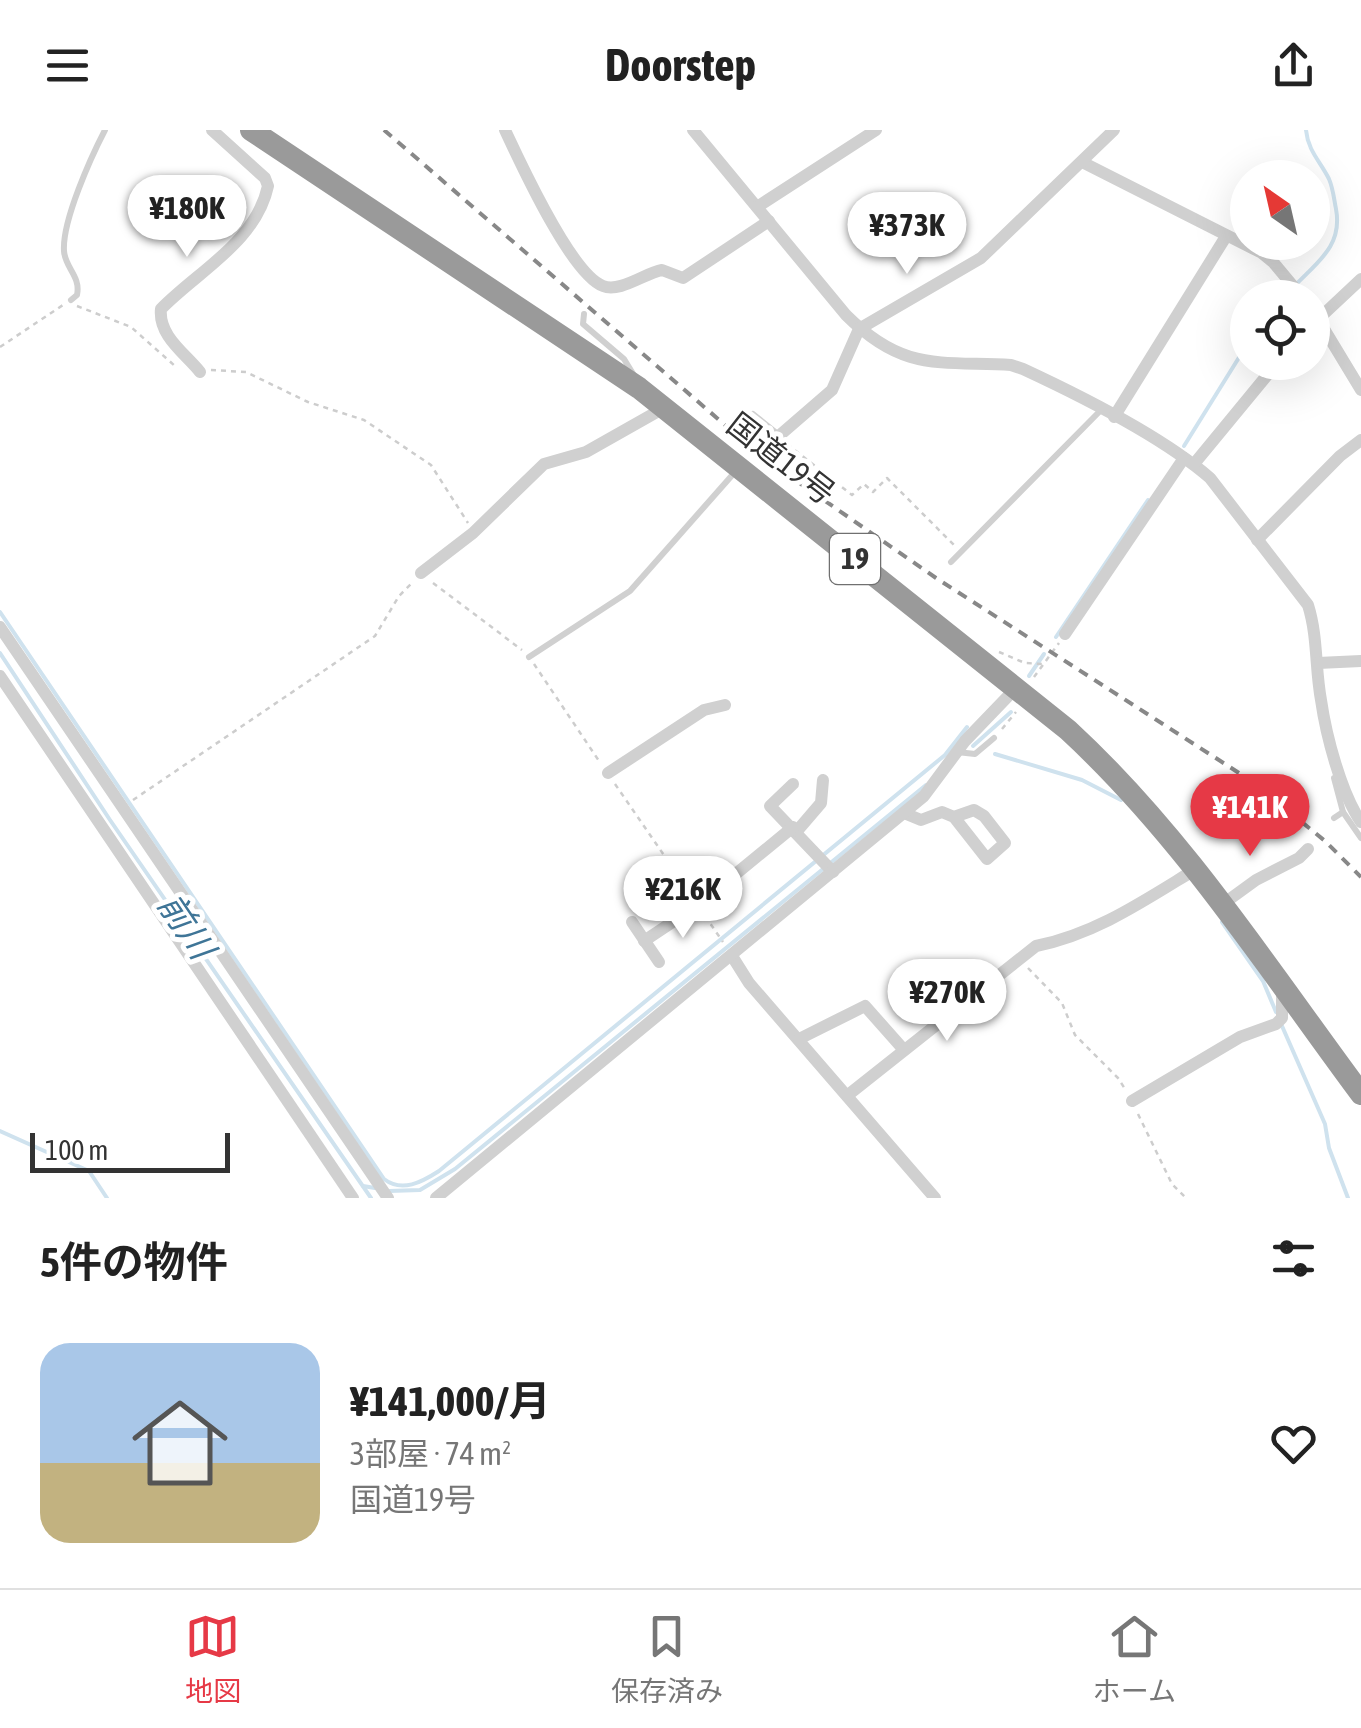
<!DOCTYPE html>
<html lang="ja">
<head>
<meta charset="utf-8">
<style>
  body { margin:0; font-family:"Asap Condensed","Noto Sans JP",sans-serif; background:#f6f6f6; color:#222; height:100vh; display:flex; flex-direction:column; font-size:38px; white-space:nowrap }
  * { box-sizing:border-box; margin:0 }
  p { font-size:32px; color:#767676 }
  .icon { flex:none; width:55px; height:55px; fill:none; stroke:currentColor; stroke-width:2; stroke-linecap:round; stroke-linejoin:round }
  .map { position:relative; height:1068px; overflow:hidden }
  .panel { display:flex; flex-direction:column; background:#fff; flex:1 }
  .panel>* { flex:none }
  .needle { width:65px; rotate:326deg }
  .tools { position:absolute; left:1230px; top:30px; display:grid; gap:20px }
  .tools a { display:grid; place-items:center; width:100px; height:100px; border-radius:50%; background:#fff; box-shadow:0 10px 40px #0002; font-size:50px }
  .scale { position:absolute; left:30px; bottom:25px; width:200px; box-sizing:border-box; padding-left:10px; border:5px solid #333; border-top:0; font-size:28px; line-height:35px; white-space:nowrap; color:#333; -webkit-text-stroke:8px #fff; paint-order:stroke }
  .price { position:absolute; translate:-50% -85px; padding:0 22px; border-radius:35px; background:#fff; color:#222; font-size:32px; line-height:65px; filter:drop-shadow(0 2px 5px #0008) }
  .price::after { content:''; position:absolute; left:50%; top:60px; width:30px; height:22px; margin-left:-15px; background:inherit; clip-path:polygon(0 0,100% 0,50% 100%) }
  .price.selected { background:#e63946; color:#fff }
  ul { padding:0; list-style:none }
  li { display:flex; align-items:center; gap:30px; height:250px; padding:0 40px }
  li span { display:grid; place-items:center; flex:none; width:280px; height:200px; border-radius:30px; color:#555 }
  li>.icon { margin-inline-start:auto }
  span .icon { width:120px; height:120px; fill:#fffc; stroke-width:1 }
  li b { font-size:42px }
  h2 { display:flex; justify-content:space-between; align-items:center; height:120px; padding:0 40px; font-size:42px }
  header { display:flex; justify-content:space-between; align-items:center; height:130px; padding:0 40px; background:#fff; font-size:45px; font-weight:700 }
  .tabs { display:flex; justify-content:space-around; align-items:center; height:140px; border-top:2px solid #e0e0e0; background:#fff; font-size:28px; color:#767676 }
  .tabs a { display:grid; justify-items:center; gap:5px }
  .tabs .selected { color:#e63946 }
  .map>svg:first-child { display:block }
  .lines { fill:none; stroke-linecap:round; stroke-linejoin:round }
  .stream { stroke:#cfe2ee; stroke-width:4 }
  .path { stroke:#cdcdcd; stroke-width:2.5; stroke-dasharray:5 5; stroke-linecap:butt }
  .lane { stroke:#d0d0d0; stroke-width:6 }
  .street { stroke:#d0d0d0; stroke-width:12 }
  .highway { stroke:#9a9a9a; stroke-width:22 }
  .rail { stroke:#888; stroke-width:4; stroke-dasharray:10 8; stroke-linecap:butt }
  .labels { text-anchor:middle; stroke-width:10; stroke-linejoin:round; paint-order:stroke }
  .shield { fill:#fff; stroke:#707070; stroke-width:2.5 }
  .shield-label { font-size:30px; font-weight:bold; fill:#333 }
  .street-label { font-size:32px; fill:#333; stroke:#fff }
  .water-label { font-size:35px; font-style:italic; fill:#3f7597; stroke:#fff }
</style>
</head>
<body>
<header><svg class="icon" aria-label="menu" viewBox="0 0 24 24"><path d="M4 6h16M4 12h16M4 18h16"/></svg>Doorstep<svg class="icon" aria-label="share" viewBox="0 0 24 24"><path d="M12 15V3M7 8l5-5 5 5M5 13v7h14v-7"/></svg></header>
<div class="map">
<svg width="1361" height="1068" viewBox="0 0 1361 1068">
  <rect width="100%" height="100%" fill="#fff"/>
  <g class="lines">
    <g class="stream">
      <path d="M1284,168C1308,137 1344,122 1336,79C1334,69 1333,58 1329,49C1320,31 1308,21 1306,0"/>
      <polyline points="1184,316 1248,213"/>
      <path d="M0,482L384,1049C402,1063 422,1052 439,1041L945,625L967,597"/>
      <polyline points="1056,507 1148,370"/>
      <polyline points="0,523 110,690 371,1068"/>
      <polyline points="1029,546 1044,524"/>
      <polyline points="973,616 1011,582"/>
      <polyline points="995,624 1082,650 1121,670"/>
      <polyline points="1222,792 1263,851 1276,882"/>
      <polyline points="1282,896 1325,994 1329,1018 1348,1068"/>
      <polyline points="0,1001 89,1041 107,1068"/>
      <polyline points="363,1056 375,1058"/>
      <polyline points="389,1061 420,1060 455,1039 926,655"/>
    </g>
    <g class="path">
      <polyline points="77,176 131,197 175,236"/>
      <polyline points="0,217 63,175"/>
      <polyline points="211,240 246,242 308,272 364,290 431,335 468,393"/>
      <polyline points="787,314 852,365 864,354 873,362 887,348 955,416"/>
      <polyline points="433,453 522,520"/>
      <polyline points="999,522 1025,533 1043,534"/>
      <polyline points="534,534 599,631"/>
      <polyline points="1034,547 1059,513"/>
      <polyline points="1002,599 1016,582"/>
      <polyline points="615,654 690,763"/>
      <polyline points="133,670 375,506 399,466 412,453"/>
      <polyline points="705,786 723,812"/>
      <polyline points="1028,838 1062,873 1075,905 1118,948 1125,959"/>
      <polyline points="1138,984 1172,1054 1186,1068"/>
    </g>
    <g class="lane">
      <path d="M71,170L77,165C81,146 65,138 64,121C62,91 91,27 105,0"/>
      <polyline points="584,184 583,194 624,229 635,247"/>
      <polyline points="753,284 779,305"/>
      <polyline points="951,432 1101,280"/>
      <polyline points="529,527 630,461 735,342"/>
      <polyline points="957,622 975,624 994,608"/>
      <polyline points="1334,648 1343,682 1361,708"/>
      <polyline points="1334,688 1343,682"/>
    </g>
    <g class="street">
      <path d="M505,0C520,32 571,144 603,156C620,163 645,143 662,140L683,148L769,91"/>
      <path d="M693,0L846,185C903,242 939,231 1011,235L1023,239C1079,265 1164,308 1210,348L1308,475C1318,507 1315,538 1321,570C1326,605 1341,663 1361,692"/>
      <polyline points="1082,32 1262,123 1273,132 1303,168"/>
      <polyline points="757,77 876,0"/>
      <polyline points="1312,179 1361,260"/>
      <polyline points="1312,195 1361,149"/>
      <path d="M200,242C186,224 158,206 161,179C198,141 256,112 268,56L265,48L212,0"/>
      <polyline points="1114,287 1225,108"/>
      <polyline points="780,305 832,260 859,199 981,128 1114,0"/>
      <polyline points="1194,334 1278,232"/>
      <polyline points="1257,410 1340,326 1361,310"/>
      <polyline points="421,443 473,403 544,334 586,322 655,283 661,276"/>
      <polyline points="0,497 388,1068"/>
      <polyline points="1065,504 1184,328"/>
      <polyline points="1318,533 1361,531"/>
      <polyline points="0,546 353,1068"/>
      <polyline points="608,643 704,580 725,575"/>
      <polyline points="793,654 770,676 833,742"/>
      <polyline points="904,683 921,690 942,682 954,687 987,729 1005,713 984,686 974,680 954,687"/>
      <polyline points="797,701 821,673 823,650"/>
      <polyline points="1223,774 1256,750 1299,728 1308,719"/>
      <polyline points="632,792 659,832"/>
      <polyline points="644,811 698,775 793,697"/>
      <polyline points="732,826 749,853 935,1068"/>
      <polyline points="799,909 865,876 904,920"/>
      <path d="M848,965L1036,816C1096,804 1145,770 1196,739"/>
      <polyline points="1132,971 1240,907 1276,894 1282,888 1282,859"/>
      <polyline points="436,1068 924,666 965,611 1017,557"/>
    </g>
    <path class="highway" d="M251,0L639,258L1068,600C1183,706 1268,839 1361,964"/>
    <polyline class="rail" points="384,0 762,327 936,448 1253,652 1325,711 1361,747"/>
  </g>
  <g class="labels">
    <rect class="shield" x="830" y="404" width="50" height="50" rx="8"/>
    <g class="shield-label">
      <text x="855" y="439">19</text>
    </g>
    <g class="street-label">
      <text transform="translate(781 329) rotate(38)" y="11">国道19号</text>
    </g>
    <g class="water-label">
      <text transform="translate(186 796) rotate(56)" y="12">前川</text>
    </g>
  </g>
</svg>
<div class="tools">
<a><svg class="needle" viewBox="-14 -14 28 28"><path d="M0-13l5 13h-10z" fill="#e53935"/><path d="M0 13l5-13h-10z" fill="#767676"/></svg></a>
<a><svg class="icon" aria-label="locate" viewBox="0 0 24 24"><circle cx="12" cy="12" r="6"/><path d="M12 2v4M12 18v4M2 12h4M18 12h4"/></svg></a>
</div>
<div class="scale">100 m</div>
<b class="price" style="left:187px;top:130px">¥180K</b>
<b class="price" style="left:907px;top:147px">¥373K</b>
<b class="price selected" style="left:1250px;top:729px">¥141K</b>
<b class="price" style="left:683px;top:811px">¥216K</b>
<b class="price" style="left:947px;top:914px">¥270K</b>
</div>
<section class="panel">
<h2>5件の物件<svg class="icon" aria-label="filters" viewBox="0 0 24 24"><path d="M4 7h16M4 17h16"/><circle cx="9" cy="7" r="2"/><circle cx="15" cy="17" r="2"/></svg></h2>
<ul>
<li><span style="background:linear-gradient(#a9c7e8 60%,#c2b280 0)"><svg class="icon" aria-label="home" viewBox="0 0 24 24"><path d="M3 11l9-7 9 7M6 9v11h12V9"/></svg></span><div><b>¥141,000/月</b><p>3部屋 · 74 m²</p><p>国道19号</p></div><svg class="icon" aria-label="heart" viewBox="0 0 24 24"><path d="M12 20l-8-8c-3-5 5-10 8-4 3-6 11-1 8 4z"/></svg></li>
</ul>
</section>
<nav class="tabs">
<a class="selected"><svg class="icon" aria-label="map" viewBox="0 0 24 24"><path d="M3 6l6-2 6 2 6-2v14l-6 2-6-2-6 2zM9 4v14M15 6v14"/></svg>地図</a>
<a><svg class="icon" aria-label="saved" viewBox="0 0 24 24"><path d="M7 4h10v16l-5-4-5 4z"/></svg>保存済み</a>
<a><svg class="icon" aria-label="home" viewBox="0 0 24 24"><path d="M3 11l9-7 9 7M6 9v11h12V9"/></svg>ホーム</a>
</nav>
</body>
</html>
